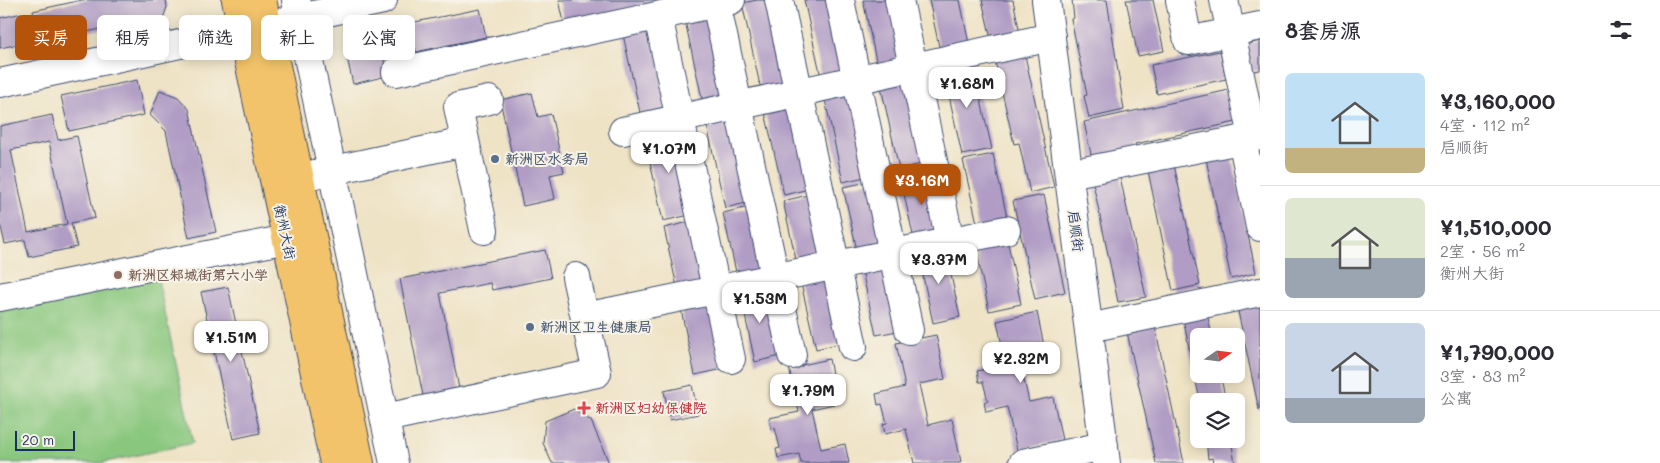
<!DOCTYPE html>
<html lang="zh">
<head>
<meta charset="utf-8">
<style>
  body { margin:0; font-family:Mali,"LXGW WenKai TC",sans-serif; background:#f2f2f3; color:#2b2b33; height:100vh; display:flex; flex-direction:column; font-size:19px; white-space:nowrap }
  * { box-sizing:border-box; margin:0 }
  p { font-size:16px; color:#7c7c81 }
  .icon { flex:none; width:28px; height:28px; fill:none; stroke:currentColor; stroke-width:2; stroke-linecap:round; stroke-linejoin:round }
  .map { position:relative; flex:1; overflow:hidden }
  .sheet { display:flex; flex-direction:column; background:#fff; width:400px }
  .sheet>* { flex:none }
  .banner { position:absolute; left:15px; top:15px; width:475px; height:45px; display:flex; gap:10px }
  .needle { width:32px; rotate:76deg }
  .controls { position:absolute; left:1190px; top:328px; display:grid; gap:10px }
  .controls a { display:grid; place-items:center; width:55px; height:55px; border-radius:8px; background:#fff; box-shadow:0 2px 12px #0003; font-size:25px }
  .scale { position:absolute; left:15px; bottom:12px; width:60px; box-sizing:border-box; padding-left:5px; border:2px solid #1b2f5e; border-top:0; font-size:14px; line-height:18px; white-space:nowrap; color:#1b2f5e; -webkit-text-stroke:4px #f7f3e8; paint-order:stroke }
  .price { position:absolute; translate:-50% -42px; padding:0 11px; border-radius:10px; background:#fff; color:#222; font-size:16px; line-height:32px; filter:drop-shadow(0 1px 2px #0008) }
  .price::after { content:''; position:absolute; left:50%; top:30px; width:15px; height:11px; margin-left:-8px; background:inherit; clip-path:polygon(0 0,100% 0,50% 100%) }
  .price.current { background:#b45309; color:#fff }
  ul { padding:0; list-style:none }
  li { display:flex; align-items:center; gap:15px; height:125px; padding:0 25px }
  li+li { border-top:1px solid #e1e1e2 }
  li span { display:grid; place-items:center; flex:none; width:140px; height:100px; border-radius:8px; color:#555 }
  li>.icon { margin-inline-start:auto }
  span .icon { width:60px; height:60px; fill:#fffc; stroke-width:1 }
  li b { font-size:21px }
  h2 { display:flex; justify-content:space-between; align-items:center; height:60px; padding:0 25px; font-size:21px }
  .pill { padding:0 18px; border-radius:8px; background:#fff; box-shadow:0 2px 12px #0003; font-size:18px; line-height:45px }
  .pill.current { background:#b45309; color:#fff }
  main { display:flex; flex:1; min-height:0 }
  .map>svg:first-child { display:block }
  .green { fill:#8ac77e; stroke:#527b6e }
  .building { fill:#b09cc5; fill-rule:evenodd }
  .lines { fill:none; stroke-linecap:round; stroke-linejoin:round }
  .minor-casing { stroke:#3b4a6e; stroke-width:30 }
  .major-casing { stroke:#3b4a6e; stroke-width:30 }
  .minor { stroke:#fff; stroke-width:28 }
  .major { stroke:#f2c36a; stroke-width:28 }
  .service-dot { fill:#5c6f8a; stroke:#f7f3e8; stroke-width:2 }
  .education-dot { fill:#8d6e63; stroke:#f7f3e8; stroke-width:2 }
  .health-dot { fill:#e0444e; stroke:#f7f3e8; stroke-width:2 }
  .labels { text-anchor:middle; stroke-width:4; stroke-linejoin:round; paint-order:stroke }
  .service-label { font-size:14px; font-weight:bold; fill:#4e5e75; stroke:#f7f3e8; text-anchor:start }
  .street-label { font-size:14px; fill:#1b2f5e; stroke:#f7f3e8 }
  .education-label { font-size:14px; font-weight:bold; fill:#785e54; stroke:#f7f3e8; text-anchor:start }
  .health-label { font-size:14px; font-weight:bold; fill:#be3a42; stroke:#f7f3e8; text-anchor:start }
</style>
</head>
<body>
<main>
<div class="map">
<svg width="1260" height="463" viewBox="0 0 1260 463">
  <rect width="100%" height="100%" fill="#f7f3e8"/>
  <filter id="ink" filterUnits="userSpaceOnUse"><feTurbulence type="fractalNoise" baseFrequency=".02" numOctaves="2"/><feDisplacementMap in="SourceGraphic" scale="10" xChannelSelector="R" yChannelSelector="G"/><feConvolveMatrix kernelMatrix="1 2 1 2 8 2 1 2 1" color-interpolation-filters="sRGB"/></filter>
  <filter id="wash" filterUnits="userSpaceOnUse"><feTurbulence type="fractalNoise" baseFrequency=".0096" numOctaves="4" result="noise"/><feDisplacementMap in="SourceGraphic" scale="20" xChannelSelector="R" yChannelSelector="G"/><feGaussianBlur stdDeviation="1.12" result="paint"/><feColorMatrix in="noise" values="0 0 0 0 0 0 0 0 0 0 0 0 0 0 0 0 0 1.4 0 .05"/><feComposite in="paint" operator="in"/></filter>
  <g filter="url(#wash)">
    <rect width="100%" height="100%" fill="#efe3c6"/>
    <polygon class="green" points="157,275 193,443 101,463 0,463 0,309"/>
    <g id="blocks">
      <g class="building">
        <polygon points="82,0 166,0 167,7 163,19 153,26 130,31 129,23 39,42 33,11"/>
        <polygon points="559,0 663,0 663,1 564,22"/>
        <polygon points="757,0 771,0 790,84 761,90 742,3"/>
        <polygon points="804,0 835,0 851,70 821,77"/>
        <polygon points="863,0 895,0 907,58 877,65"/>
        <polygon points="929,0 960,0 969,44 940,51"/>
        <polygon points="982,0 1013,0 1020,33 991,39"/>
        <polygon points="1072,0 1107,0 1124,110 1089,118 1084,96 1087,95 1071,19 1074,18"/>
        <polygon points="1126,0 1153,0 1164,51 1138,56"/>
        <polygon points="480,9 486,37 416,52 415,48 383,55 387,76 353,84 346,53 349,42 360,33"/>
        <polygon points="713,10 732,97 703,103 684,16"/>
        <polygon points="22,13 29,42 0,48 0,18"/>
        <polygon points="653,23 672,110 641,117 622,30"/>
        <polygon points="1260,41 1260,70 1248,72 1243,45"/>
        <polygon points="1024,51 1054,187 1030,193 1019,143 1014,144 994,57"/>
        <polygon points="1220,51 1226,79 1157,94 1151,65"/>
        <polygon points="972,62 992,149 962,155 943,68"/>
        <polygon points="911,75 930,162 899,169 880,82"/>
        <polygon points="137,80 144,115 69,131 61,96"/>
        <polygon points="854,88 873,175 843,182 824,95"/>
        <polygon points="160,90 178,97 189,109 216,232 189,238 166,131 150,115"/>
        <polygon points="1229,90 1236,122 1135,144 1136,150 1092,159 1084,122"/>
        <polygon points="532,93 538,117 551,114 564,172 550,175 555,199 523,206 500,100"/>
        <polygon points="793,102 813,188 784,195 764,108"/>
        <polygon points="736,114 755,201 725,208 706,121"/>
        <path d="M52,115L58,140L77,136L95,218L71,223L77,247L29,257L25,240L5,244L0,223V126ZM49,142L67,224L28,232L11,150Z"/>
        <polygon points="675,128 694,214 663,221 644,134"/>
        <polygon points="1230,149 1256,273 1231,279 1205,154"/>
        <polygon points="993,154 1008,222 978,228 963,160"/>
        <polygon points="1173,160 1200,285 1173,291 1147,166"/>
        <polygon points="930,169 945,237 915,244 900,176"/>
        <polygon points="1119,172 1146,297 1118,302 1092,178"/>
        <polygon points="873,181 887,249 858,255 843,187"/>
        <polygon points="812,194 827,263 798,269 783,201"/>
        <polygon points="1044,195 1065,292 1035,299 1013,201"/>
        <polygon points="753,206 768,274 738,281 723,213"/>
        <polygon points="693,221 708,290 679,296 664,228"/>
        <polygon points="1006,234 1021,304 989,311 974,241"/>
        <polygon points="945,247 960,317 933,323 918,253"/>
        <polygon points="545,250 551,278 492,290 490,283 440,293 460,394 424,401 400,279"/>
        <polygon points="888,260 903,330 876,335 861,266"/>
        <polygon points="827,273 842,343 816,349 800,279"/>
        <polygon points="228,287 260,433 233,439 201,292"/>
        <polygon points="765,287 780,356 755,362 740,292"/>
        <polygon points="1260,296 1260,410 1259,410 1236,302"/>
        <polygon points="708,299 723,369 695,375 680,305"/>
        <polygon points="1206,309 1212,336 1199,336 1199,374 1220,374 1226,401 1200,401 1182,314"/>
        <polygon points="1037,312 1046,356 1020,362 1029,402 1053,397 1062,440 1017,450 1007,407 986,412 984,402 988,401 983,382 979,382 977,371 1006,365 997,321"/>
        <polygon points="1153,317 1184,463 1156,463 1125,323"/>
        <polygon points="936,335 945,379 919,384 928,425 952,419 961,462 959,463 914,463 906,429 885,434 883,424 887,423 882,404 878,405 876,394 905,387 896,343"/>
        <polygon points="829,359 838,403 812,409 821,449 845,444 849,463 801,463 799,454 778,458 776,449 780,448 775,428 771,429 769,418 799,412 789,368"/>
        <polygon points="692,385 698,414 670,420 664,391"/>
        <polygon points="574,409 591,421 609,463 552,463 543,443 545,421"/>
        <polygon points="1206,439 1231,439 1235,463 1213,463 1212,458 1208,459"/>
      </g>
    </g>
  </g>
  <g filter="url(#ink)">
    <use href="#blocks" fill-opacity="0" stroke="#3b4a6e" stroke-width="1"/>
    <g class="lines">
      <defs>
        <g id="minor">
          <polyline points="296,0 394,463"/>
          <polyline points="779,0 853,347"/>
          <polyline points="840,0 909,330"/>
          <polyline points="899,0 950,241"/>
          <polyline points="1046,0 1106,463"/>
          <polyline points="1180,0 1188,41 1260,26"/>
          <polyline points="1224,0 1253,137"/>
          <polyline points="716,3 792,355"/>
          <polyline points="658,16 731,359"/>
          <polyline points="396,72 731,0"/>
          <polyline points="0,83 383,0"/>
          <polyline points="623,131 1051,37"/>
          <polyline points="1242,139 1260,227"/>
          <polyline points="315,174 465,142"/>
          <polyline points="1069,174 1260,136"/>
          <polyline points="484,230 458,107 489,100"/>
          <polyline points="0,297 287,239"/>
          <polyline points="585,317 1006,230"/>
          <polyline points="1089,328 1260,292"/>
          <polyline points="385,418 597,373 576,277"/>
          <polyline points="1023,463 1104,446"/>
        </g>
        <g id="major">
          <polyline points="236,0 334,463"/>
          <polyline points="262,0 360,463"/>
        </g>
      </defs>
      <use href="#minor" class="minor-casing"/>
      <use href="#major" class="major-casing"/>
      <use href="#minor" class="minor"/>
      <use href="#major" class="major"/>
    </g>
  </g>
  <g class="service-dot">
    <circle cx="495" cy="159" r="5"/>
    <circle cx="530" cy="327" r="5"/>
  </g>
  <circle class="education-dot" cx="118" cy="275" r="5"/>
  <path class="health-dot" d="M581.5 400.5h5v5h5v5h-5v5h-5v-5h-5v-5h5z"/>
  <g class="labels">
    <g class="service-label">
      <text x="505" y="164">新洲区水务局</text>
      <text x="540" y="332">新洲区卫生健康局</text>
    </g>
    <g class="street-label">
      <text transform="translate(1076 231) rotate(83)" y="5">启顺街</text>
      <text transform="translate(285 232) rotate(78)" y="5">衡州大街</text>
    </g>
    <g class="education-label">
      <text x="128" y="280">新洲区邾城街第六小学</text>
    </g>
    <g class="health-label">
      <text x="595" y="413">新洲区妇幼保健院</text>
    </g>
  </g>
</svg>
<div class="controls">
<a><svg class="needle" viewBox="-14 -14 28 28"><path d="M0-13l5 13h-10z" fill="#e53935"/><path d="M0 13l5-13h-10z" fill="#7c7c81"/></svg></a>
<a><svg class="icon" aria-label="layers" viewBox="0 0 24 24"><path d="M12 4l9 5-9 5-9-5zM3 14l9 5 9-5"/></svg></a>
</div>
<div class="scale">20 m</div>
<b class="price" style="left:967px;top:109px">¥1.68M</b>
<b class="price" style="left:669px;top:174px">¥1.07M</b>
<b class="price current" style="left:922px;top:206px">¥3.16M</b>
<b class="price" style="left:939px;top:285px">¥3.37M</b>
<b class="price" style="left:760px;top:324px">¥1.53M</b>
<b class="price" style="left:231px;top:363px">¥1.51M</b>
<b class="price" style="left:1021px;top:384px">¥2.32M</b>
<b class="price" style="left:808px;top:416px">¥1.79M</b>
<div class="banner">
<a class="pill current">买房</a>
<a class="pill">租房</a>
<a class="pill">筛选</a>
<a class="pill">新上</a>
<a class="pill">公寓</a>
</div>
</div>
<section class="sheet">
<h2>8套房源<svg class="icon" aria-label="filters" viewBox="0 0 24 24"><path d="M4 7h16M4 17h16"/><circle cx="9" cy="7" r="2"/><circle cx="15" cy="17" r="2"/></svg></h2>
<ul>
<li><span style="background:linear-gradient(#bfe0f5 75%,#c2b280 0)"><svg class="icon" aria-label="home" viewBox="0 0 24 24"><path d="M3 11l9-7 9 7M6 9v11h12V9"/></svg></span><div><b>¥3,160,000</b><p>4室 · 112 m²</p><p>启顺街</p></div></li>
<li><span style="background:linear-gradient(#dfe7d0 60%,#9aa5b1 0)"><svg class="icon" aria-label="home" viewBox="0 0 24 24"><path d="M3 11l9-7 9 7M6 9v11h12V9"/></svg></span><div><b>¥1,510,000</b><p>2室 · 56 m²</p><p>衡州大街</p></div></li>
<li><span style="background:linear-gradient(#c9d6e8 75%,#9aa5b1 0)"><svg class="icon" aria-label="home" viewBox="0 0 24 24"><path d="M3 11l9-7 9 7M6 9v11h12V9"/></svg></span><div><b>¥1,790,000</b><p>3室 · 83 m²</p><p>公寓</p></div></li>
</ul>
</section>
</main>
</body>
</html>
